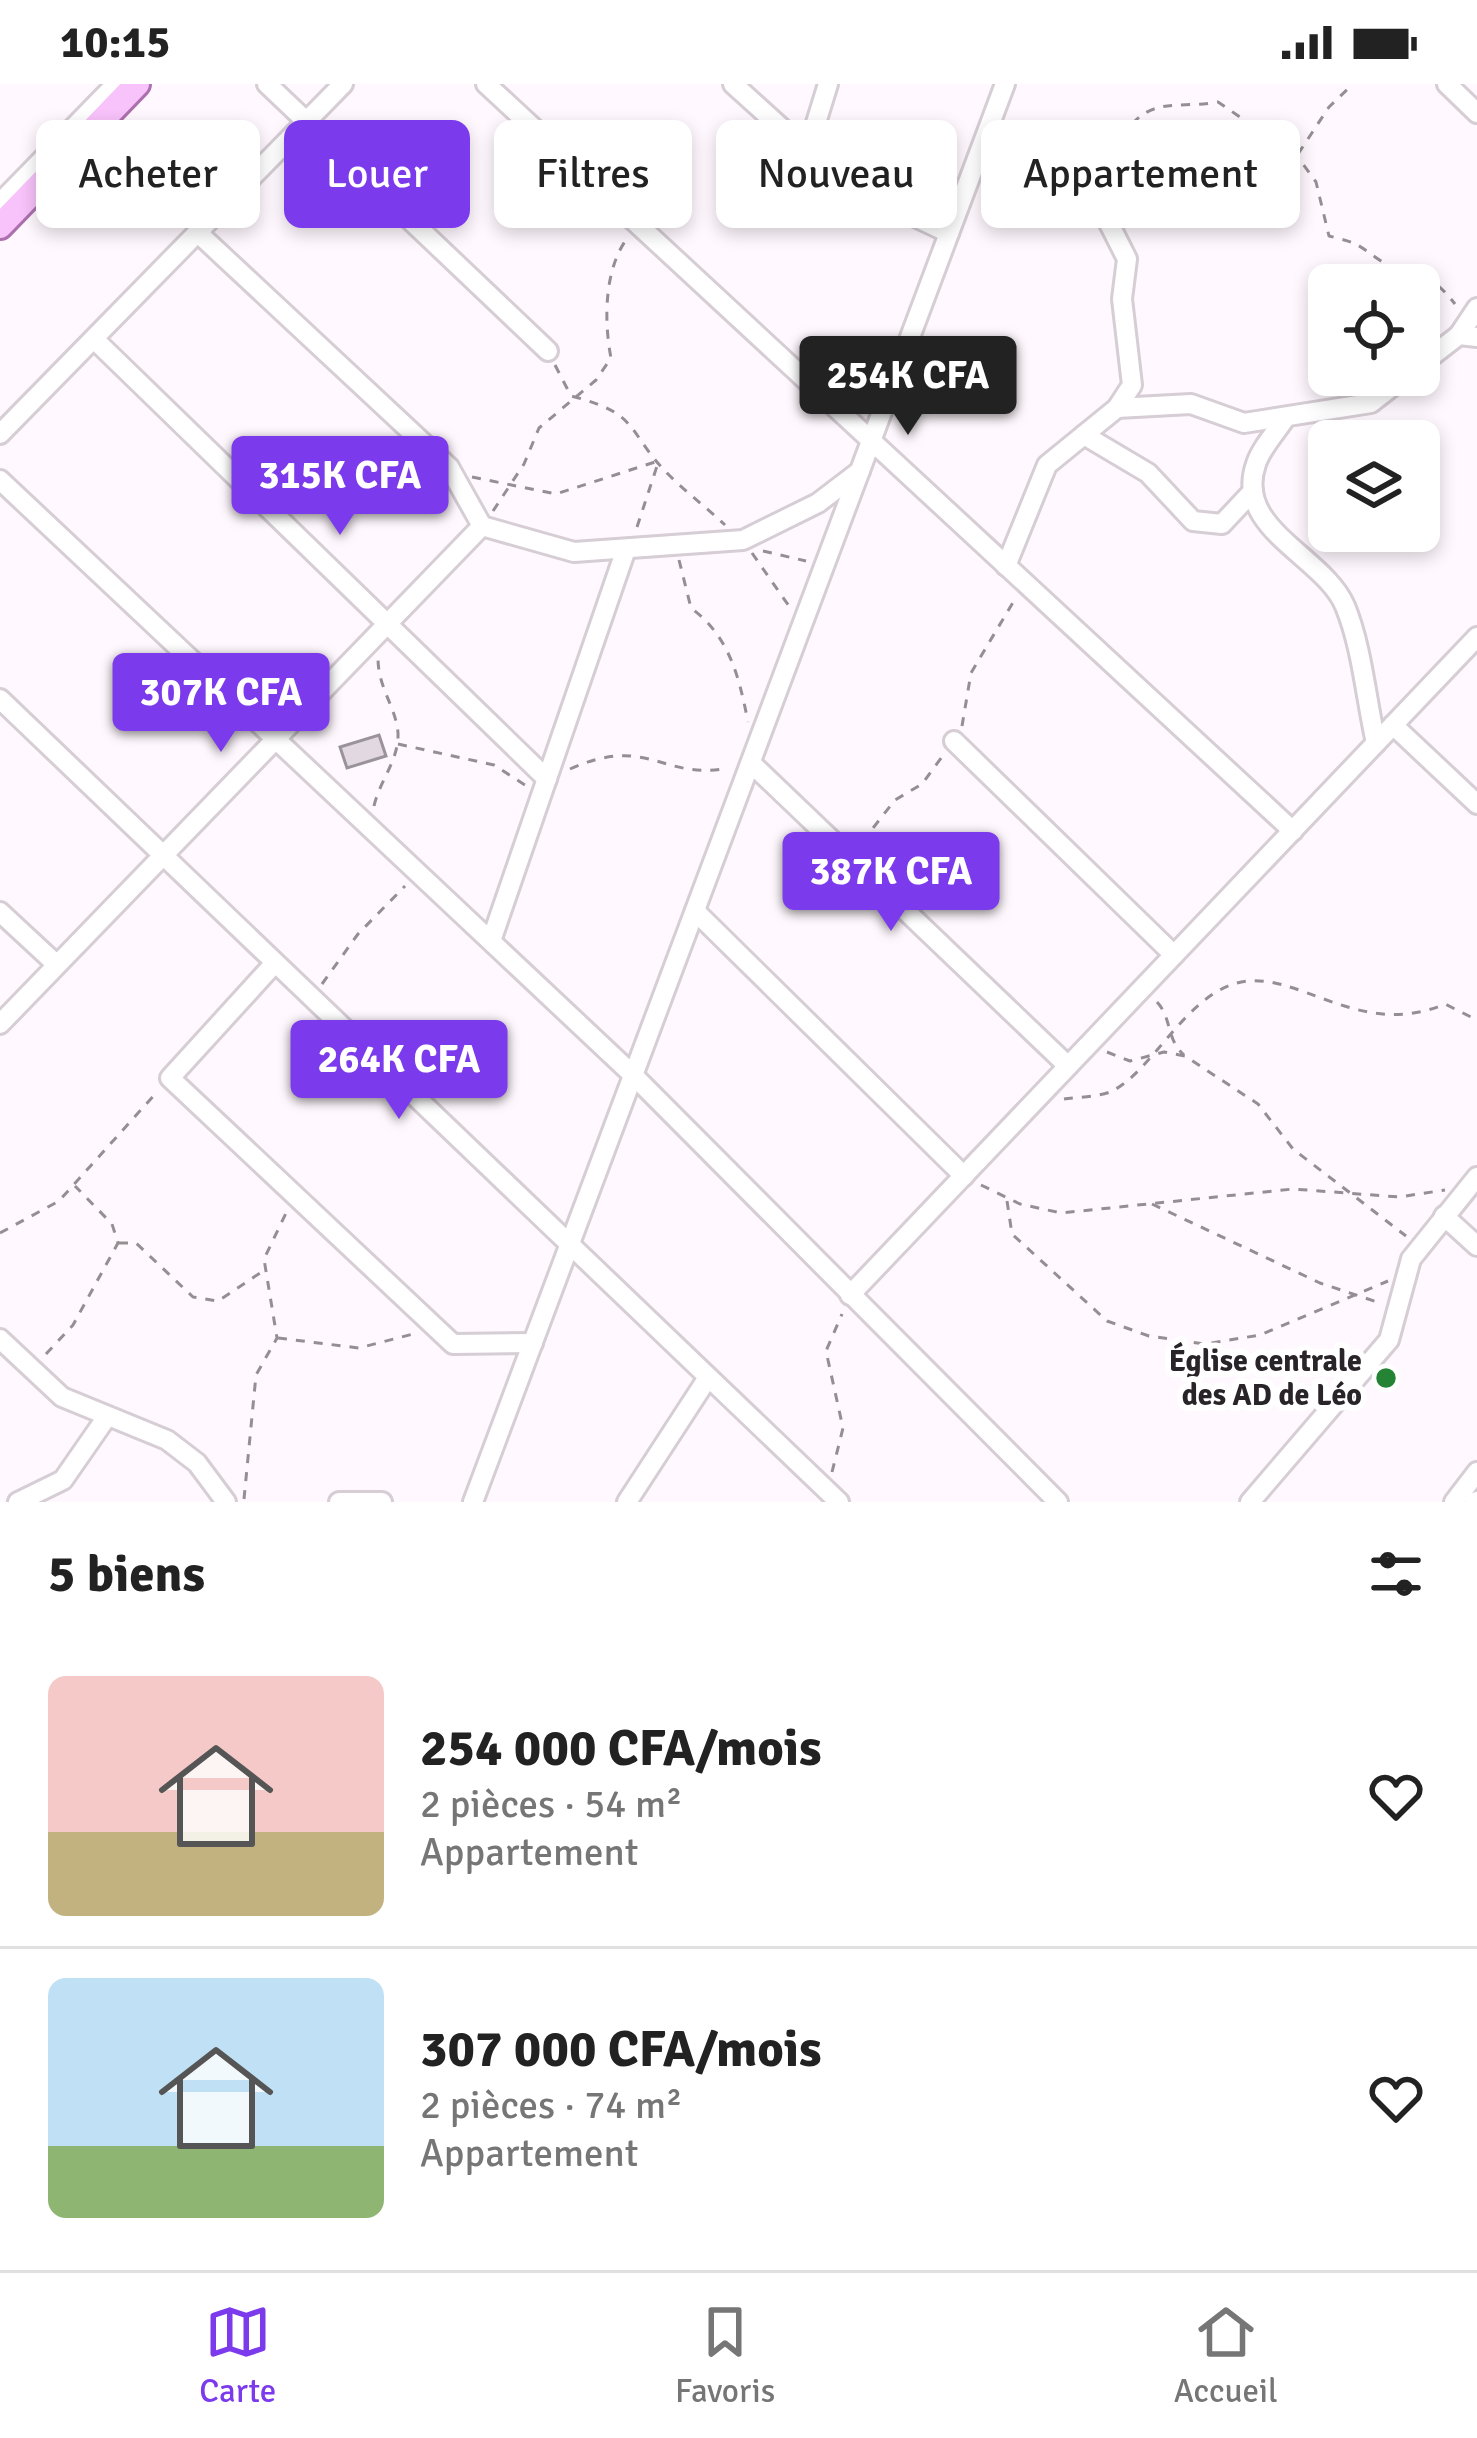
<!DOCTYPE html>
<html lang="fr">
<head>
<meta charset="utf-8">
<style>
  body { margin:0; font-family:Signika,sans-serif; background:#f6f6f6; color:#222; height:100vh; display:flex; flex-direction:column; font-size:45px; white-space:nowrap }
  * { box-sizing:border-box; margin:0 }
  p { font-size:39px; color:#767676 }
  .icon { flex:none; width:66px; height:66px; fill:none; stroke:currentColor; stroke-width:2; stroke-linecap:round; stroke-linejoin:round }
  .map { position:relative; height:1418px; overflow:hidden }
  .details { display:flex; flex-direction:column; background:#fff; flex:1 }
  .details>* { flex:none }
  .guide { position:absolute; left:36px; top:36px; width:1407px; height:108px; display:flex; gap:24px }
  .buttons { position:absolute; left:1308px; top:180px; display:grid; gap:24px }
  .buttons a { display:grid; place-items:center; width:132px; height:132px; border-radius:18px; background:#fff; box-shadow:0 6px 18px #0003; font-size:60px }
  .price { position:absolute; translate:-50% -102px; padding:0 27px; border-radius:12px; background:#7c3aed; color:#fff; font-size:39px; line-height:78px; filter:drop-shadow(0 3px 6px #0008) }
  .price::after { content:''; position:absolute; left:50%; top:72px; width:36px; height:27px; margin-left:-18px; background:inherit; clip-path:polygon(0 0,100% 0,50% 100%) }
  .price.on { background:#222; color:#fff }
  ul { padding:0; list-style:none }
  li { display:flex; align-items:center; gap:36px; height:300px; padding:0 48px }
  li+li { border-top:3px solid #e0e0e0 }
  li span { display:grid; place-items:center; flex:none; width:336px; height:240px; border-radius:18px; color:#555 }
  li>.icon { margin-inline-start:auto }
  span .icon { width:144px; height:144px; fill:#fffc; stroke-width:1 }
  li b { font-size:51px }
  h2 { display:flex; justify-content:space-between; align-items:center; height:144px; padding:0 48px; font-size:51px }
  .chip { padding:0 42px; border-radius:18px; background:#fff; box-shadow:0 6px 18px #0003; font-size:42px; line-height:108px }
  .chip.on { background:#7c3aed; color:#fff }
  .status { display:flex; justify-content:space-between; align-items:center; height:84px; padding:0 60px; background:#fff; direction:ltr }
  .status svg { height:33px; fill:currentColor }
  .menu { display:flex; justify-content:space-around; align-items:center; height:168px; border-top:3px solid #e0e0e0; background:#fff; font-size:33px; color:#767676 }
  .menu a { display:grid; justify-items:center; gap:6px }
  .menu .on { color:#7c3aed }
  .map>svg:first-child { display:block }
  .building { fill:#e1d8e1; stroke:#9b939b; stroke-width:3 }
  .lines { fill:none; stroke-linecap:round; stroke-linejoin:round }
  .minor-casing { stroke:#d6cdd5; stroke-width:24 }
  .major-casing { stroke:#ad70ae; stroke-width:30 }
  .path { stroke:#958f94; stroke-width:3; stroke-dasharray:9 9; stroke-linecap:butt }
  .minor { stroke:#fff; stroke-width:18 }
  .major { stroke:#f8c2fa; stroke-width:24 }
  .poi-dot { fill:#248335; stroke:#fff; stroke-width:4.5 }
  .labels { text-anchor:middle; stroke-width:12; stroke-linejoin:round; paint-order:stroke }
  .poi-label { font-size:30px; font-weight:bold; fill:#282428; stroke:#fff; text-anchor:end }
</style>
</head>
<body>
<div class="status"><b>10:15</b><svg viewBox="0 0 49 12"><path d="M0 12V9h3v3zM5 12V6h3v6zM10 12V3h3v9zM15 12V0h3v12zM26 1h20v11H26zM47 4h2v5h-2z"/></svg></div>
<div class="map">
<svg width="1477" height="1418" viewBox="0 0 1477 1418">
  <rect width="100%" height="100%" fill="#fff8fe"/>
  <polygon class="building" points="379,651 386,672 347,684 340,663"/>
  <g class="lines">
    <defs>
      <g id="minor">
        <polyline points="267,0 548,267"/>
        <polyline points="486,0 1293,747"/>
        <polyline points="733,0 841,98 949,149"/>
        <polyline points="1447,0 1477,29"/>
        <polyline points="807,68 828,0"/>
        <polyline points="980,68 1073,68 1127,175 1122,215 1132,301 1117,324 1047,381 1006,482"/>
        <polyline points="0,119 116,0"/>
        <polyline points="197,148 449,383 482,442 574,468 743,456 818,419 860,387"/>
        <polyline points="1459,251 1477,224"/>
        <polyline points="94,255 547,695"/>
        <polyline points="1419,282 1459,251 1477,253"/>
        <polyline points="1117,324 1191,320 1244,339 1371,319 1407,291"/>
        <path d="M1286,333C1277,347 1261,364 1256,380C1233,445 1324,472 1345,522C1362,563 1366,615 1376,659"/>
        <polyline points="0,350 343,0"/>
        <polyline points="1084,351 1148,389 1193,437 1222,440 1253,407"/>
        <polyline points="0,396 633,991 1058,1418"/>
        <polyline points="0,615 839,1418"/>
        <polyline points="1393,641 1477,720"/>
        <polyline points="954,657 1174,871"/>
        <polyline points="751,679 1068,982"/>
        <polyline points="695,827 964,1092"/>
        <polyline points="0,828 56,880"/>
        <polyline points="491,857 625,468"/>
        <polyline points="273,881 170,994 453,1260 533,1259"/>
        <polyline points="0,940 482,442"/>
        <polyline points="1444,1132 1477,1162"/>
        <polyline points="850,1211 1477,553"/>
        <polyline points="0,1255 62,1313 167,1356 197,1379 226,1418"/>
        <polyline points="18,1418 63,1396 106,1334"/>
        <polyline points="339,1418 382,1418"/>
        <polyline points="473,1418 1005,0"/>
        <polyline points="627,1418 707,1295"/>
        <polyline points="1250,1418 1389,1256 1411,1175 1477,1093"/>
        <polyline points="1454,1418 1477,1388"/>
        <polyline points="1475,1418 1477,1417"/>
      </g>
      <polyline id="major" points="0,142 137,0"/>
    </defs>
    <use href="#minor" class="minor-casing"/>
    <use href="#major" class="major-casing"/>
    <g class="path">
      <path d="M1084,51L1093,43L1128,45C1153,12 1181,25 1218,18L1297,72L1316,98L1329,152C1361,160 1356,160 1381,177C1414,199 1424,180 1455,220"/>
      <polyline points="1298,70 1329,23 1353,0"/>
      <path d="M555,281L571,312C642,330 625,347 669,391C686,408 707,424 725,441"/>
      <polyline points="472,393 556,410 658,377"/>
      <path d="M493,427L524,380L539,344L596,296L611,274C604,238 604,187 626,156"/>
      <polyline points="637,443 658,379"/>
      <polyline points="763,467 806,477"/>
      <polyline points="752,469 791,525"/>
      <path d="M679,476L691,524C729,552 739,592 748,638"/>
      <polyline points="962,642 971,589 1015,515"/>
      <polyline points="398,660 494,681 525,701"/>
      <path d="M570,685C649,650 662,697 728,684"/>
      <path d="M374,722C380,696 399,676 398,649C396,623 378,604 378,574"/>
      <polyline points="862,758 895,716 922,700 944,670"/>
      <polyline points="322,900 358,850 405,802"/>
      <path d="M1157,918C1172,934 1166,955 1184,971"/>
      <polyline points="1107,968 1130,977 1164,968 1185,972 1258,1020 1293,1065 1406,1152"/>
      <path d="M1064,1015C1077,1013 1097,1013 1110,1008C1151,990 1184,913 1237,899C1296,883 1358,957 1445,920L1477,936"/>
      <polyline points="981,1101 1020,1120 1061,1129 1293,1105 1399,1113 1445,1106"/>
      <polyline points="1007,1117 1012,1150 1107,1237 1149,1252 1205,1260 1260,1251 1388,1197"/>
      <polyline points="1152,1120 1320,1199 1380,1219"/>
      <polyline points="0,1149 59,1117 157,1008"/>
      <polyline points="119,1159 136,1159 193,1213 218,1217 263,1187"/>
      <polyline points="278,1254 359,1264 417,1249"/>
      <polyline points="46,1270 73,1241 118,1159 112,1140 75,1102"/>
      <polyline points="832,1388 843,1344 826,1267 842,1230"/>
      <polyline points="244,1415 256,1291 277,1254 264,1175 287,1127"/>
    </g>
    <use href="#minor" class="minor"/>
    <use href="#major" class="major"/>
  </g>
  <circle class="poi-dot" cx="1386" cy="1294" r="12"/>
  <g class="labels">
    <g class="poi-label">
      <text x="1362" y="1287">Église centrale<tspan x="1362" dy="34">des AD de Léo</tspan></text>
    </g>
  </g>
</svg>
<div class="buttons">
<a><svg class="icon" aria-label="locate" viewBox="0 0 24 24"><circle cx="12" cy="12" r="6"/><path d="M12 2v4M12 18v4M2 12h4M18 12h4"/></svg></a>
<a><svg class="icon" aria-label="layers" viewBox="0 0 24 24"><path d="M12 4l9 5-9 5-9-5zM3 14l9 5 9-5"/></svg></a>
</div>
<b class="price on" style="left:908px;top:354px">254K CFA</b>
<b class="price" style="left:340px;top:454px">315K CFA</b>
<b class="price" style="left:221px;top:671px">307K CFA</b>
<b class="price" style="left:891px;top:850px">387K CFA</b>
<b class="price" style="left:399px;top:1038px">264K CFA</b>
<div class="guide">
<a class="chip">Acheter</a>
<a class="chip on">Louer</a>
<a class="chip">Filtres</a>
<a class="chip">Nouveau</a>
<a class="chip">Appartement</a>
</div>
</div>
<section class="details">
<h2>5 biens<svg class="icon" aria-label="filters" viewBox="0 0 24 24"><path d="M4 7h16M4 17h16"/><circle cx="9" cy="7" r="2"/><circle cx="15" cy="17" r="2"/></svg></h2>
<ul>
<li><span style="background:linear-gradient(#f6c9c9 65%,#c2b280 0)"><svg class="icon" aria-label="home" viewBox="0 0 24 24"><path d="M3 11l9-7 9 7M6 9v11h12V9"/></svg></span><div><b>254 000 CFA/mois</b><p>2 pièces · 54 m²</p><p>Appartement</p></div><svg class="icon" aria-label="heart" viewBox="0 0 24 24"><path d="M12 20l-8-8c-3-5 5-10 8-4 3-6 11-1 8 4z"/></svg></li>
<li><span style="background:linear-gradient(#bfe0f5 70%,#8fb573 0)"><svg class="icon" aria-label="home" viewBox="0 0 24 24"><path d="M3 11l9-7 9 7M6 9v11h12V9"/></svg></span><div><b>307 000 CFA/mois</b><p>2 pièces · 74 m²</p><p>Appartement</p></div><svg class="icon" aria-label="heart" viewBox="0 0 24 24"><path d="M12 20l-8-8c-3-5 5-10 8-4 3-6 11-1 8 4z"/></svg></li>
</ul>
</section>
<nav class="menu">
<a class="on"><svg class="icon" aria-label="map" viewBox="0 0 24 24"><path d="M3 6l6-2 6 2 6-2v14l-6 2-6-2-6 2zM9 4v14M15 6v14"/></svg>Carte</a>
<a><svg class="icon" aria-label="saved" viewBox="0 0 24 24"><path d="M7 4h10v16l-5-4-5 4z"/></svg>Favoris</a>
<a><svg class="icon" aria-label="home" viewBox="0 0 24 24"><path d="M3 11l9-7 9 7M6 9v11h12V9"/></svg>Accueil</a>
</nav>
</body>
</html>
